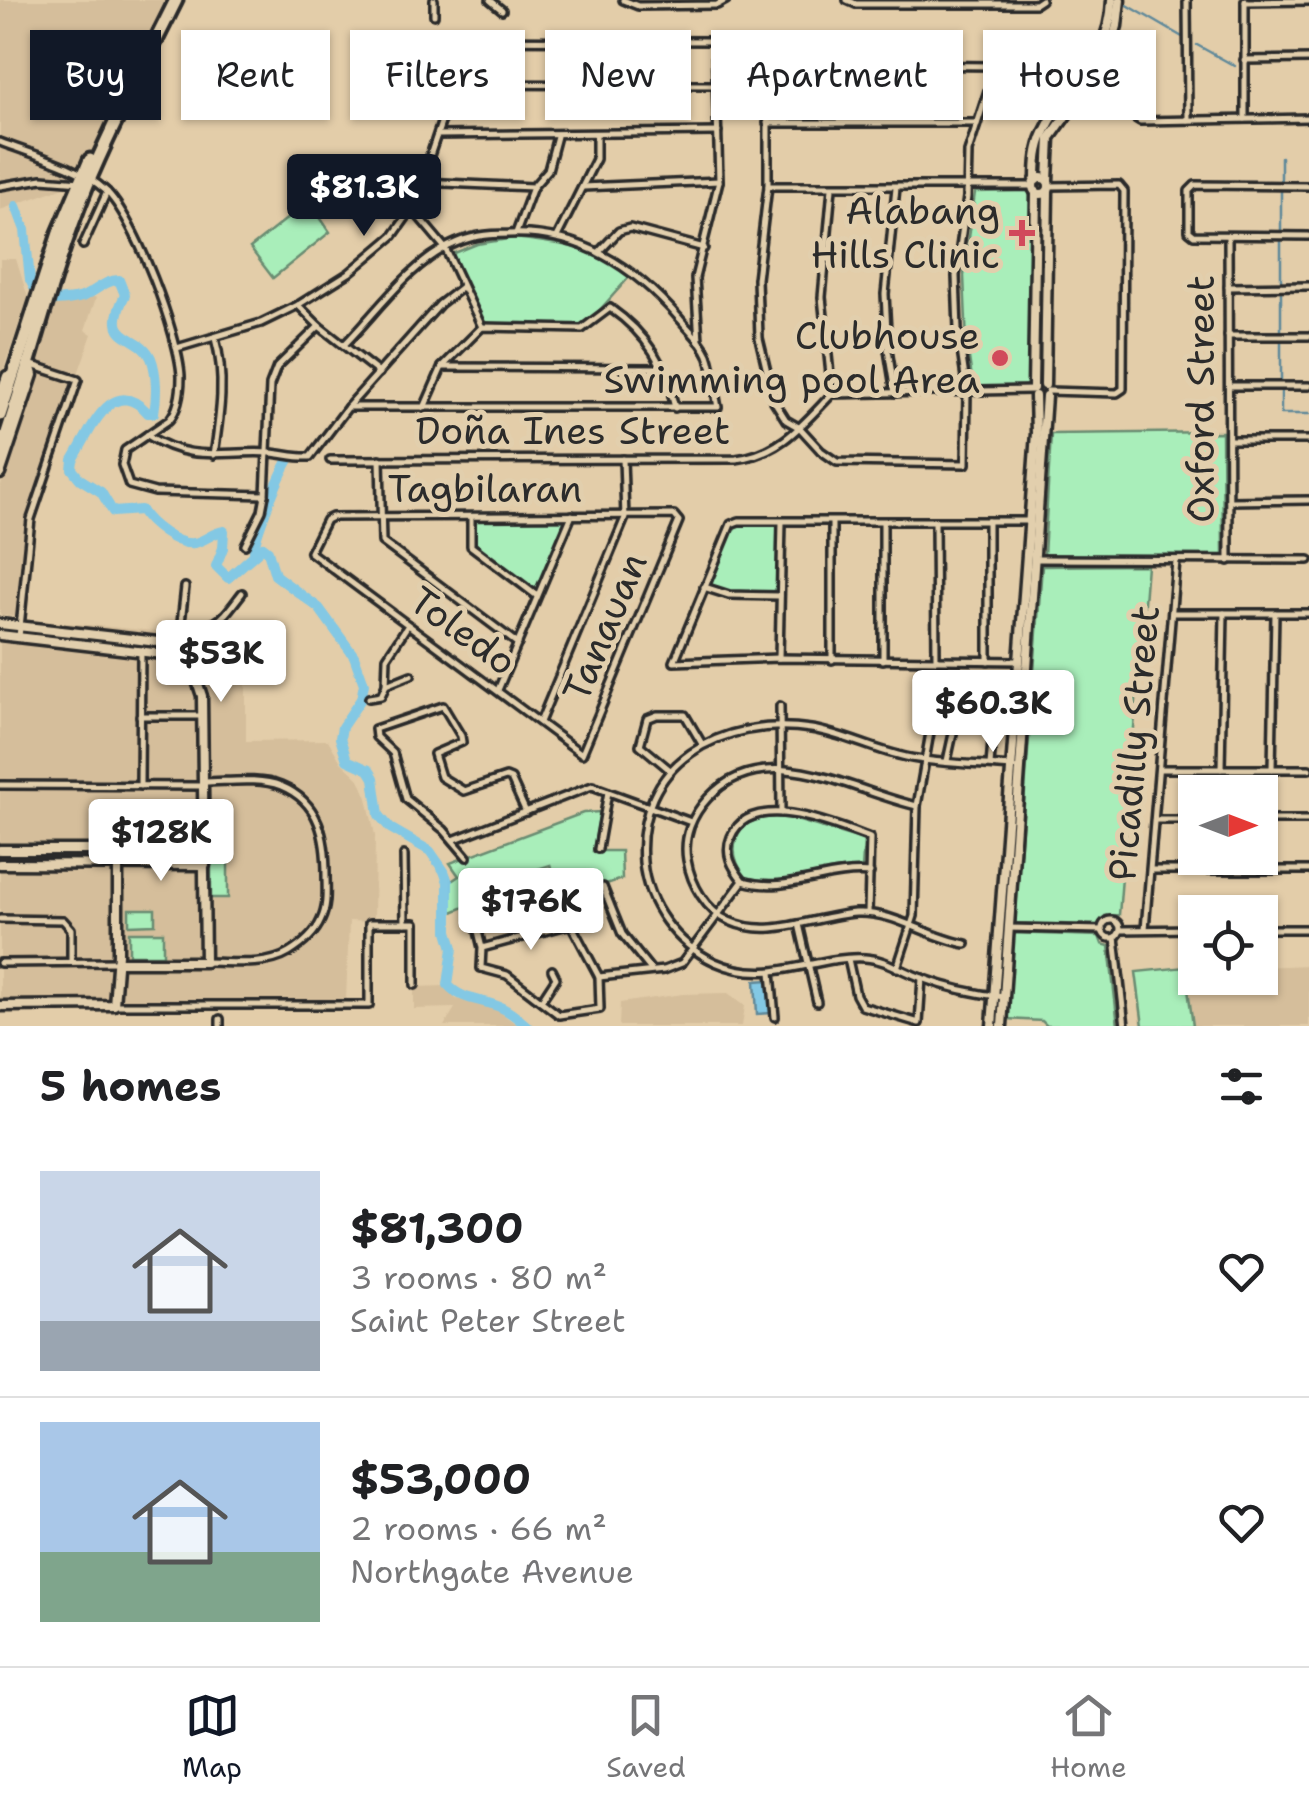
<!DOCTYPE html>
<html lang="en">
<head>
<meta charset="utf-8">
<style>
  body { margin:0; font-family:"Shantell Sans",sans-serif; background:#f2f2f2; color:#202124; height:100vh; display:flex; flex-direction:column; font-size:38px; white-space:nowrap }
  * { box-sizing:border-box; margin:0 }
  p { font-size:32px; color:#757577 }
  .icon { flex:none; width:55px; height:55px; fill:none; stroke:currentColor; stroke-width:2; stroke-linecap:round; stroke-linejoin:round }
  .map { position:relative; height:1026px; overflow:hidden }
  .side { display:flex; flex-direction:column; background:#fff; flex:1 }
  .side>* { flex:none }
  .banner { position:absolute; left:30px; top:30px; width:1250px; height:90px; display:flex; gap:20px }
  .needle { width:65px; rotate:90deg }
  .controls { position:absolute; left:1178px; top:775px; display:grid; gap:20px }
  .controls a { display:grid; place-items:center; width:100px; height:100px; border-radius:0px; background:#fff; box-shadow:0 2px 8px #0004; font-size:50px }
  .price { position:absolute; translate:-50% -85px; padding:0 22px; border-radius:10px; background:#fff; color:#222; font-size:32px; line-height:65px; filter:drop-shadow(0 2px 5px #0008) }
  .price::after { content:''; position:absolute; left:50%; top:60px; width:30px; height:22px; margin-left:-15px; background:inherit; clip-path:polygon(0 0,100% 0,50% 100%) }
  .price.on { background:#111827; color:#fff }
  ul { padding:0; list-style:none }
  li { display:flex; align-items:center; gap:30px; height:250px; padding:0 40px }
  li+li { border-top:2px solid #e0e0e0 }
  li span { display:grid; place-items:center; flex:none; width:280px; height:200px; border-radius:0px; color:#555 }
  li>.icon { margin-inline-start:auto }
  span .icon { width:120px; height:120px; fill:#fffc; stroke-width:1 }
  li b { font-size:42px }
  h2 { display:flex; justify-content:space-between; align-items:center; height:120px; padding:0 40px; font-size:42px }
  .pill { padding:0 35px; border-radius:0px; background:#fff; box-shadow:0 2px 8px #0004; font-size:35px; line-height:90px }
  .pill.on { background:#111827; color:#fff }
  .menu { display:flex; justify-content:space-around; align-items:center; height:140px; border-top:2px solid #e0e0e0; background:#fff; font-size:28px; color:#757577 }
  .menu a { display:grid; justify-items:center; gap:5px }
  .menu .on { color:#111827 }
  .map>svg:first-child { display:block }
  .built { fill:#d5be9b }
  .green { fill:#a9eeba; stroke:#6a8c72; stroke-width:2.5 }
  .water { fill:#83c8e4; stroke:#60899a; stroke-width:2.5 }
  .lines { fill:none; stroke-linecap:round; stroke-linejoin:round }
  .stream { stroke:#60899a; stroke-width:2.5 }
  .river { stroke:#83c8e4; stroke-width:10 }
  .street-casing { stroke:#2b2b2b; stroke-width:12 }
  .secondary-casing { stroke:#2b2b2b; stroke-width:15 }
  .highway-casing { stroke:#2b2b2b; stroke-width:19 }
  .street { stroke:#e2cfad; stroke-width:5 }
  .secondary { stroke:#e2cfad; stroke-width:8 }
  .highway { stroke:#e2cfad; stroke-width:11 }
  .poi-dot { fill:#d1495b; stroke:#e2cfad; stroke-width:4 }
  .labels { text-anchor:middle; stroke-width:10; stroke-linejoin:round; paint-order:stroke }
  .poi-label { font-size:38px; fill:#2b2b2b; stroke:#e2cfad; text-anchor:end }
  .street-label { font-size:38px; fill:#2b2b2b; stroke:#e2cfad }
</style>
</head>
<body>
<div class="map">
<svg width="1309" height="1026" viewBox="0 0 1309 1026">
  <rect width="100%" height="100%" fill="#e3cda9"/>
  <filter id="ink" filterUnits="userSpaceOnUse"><feTurbulence type="fractalNoise" baseFrequency=".01" numOctaves="2"/><feDisplacementMap in="SourceGraphic" scale="20" xChannelSelector="R" yChannelSelector="G"/><feConvolveMatrix kernelMatrix="1 2 1 2 8 2 1 2 1" color-interpolation-filters="sRGB"/></filter>
  <g filter="url(#ink)">
    <g class="built">
      <polygon points="0,0 165,0 85,166 73,184 0,210"/>
      <polygon points="0,259 16,259 28,298 0,379"/>
      <polygon points="92,296 96,298 85,330 92,334 26,522 16,617 0,615 0,488 31,394 51,304 77,302"/>
      <polygon points="32,620 221,637 236,644 246,662 246,741 328,740 341,762 359,779 367,798 375,835 374,922 349,921 346,1001 0,1003 0,640 29,643"/>
      <polygon points="1309,965 1309,1026 1141,1026 1135,971 1195,969 1195,978 1260,978 1260,967"/>
      <polygon points="445,986 456,999 493,1007 519,1026 444,1026 455,1008 414,1009 414,987"/>
      <polygon points="728,993 745,1006 742,1026 619,1026 620,1003 683,994"/>
    </g>
    <g class="green">
      <polygon points="1029,191 1033,202 1031,392 974,392 967,344 964,276 975,192"/>
      <polygon points="309,201 330,232 273,278 250,248"/>
      <path d="M514,238C568,244 583,246 631,275L597,313L582,325H485L452,254L477,244Z"/>
      <polygon points="1222,432 1223,556 1044,555 1051,434"/>
      <polygon points="568,517 537,593 474,542 475,520"/>
      <polygon points="738,521 780,522 779,595 732,595 705,586 729,529"/>
      <polygon points="1147,565 1119,915 1105,916 1099,925 1015,923 1042,566"/>
      <polygon points="600,812 593,851 621,851 622,879 561,898 550,865 474,890 474,903 450,913 450,882 459,876 450,863 583,813"/>
      <path d="M763,817H786L864,840L862,868C824,866 783,889 747,878C732,861 730,843 744,825Z"/>
      <rect x="211" y="844" width="17" height="54"/>
      <polygon points="129,909 155,909 155,924 129,925"/>
      <rect x="129" y="932" width="34" height="23"/>
      <polygon points="1014,933 1099,936 1102,944 1109,946 1118,1026 1047,1026 1042,1021 1007,1019"/>
      <polygon points="1185,967 1193,1026 1143,1026 1136,972"/>
    </g>
    <polygon class="water" points="768,980 771,1013 757,1014 755,981"/>
    <g class="lines">
      <g class="stream">
        <polyline points="1124,3 1184,38"/>
        <polyline points="1197,45 1235,66"/>
        <polyline points="1281,157 1281,414 1309,414"/>
      </g>
      <g class="river">
        <path d="M16,206L25,230L30,280L41,301C55,301 69,301 82,297C95,292 105,280 119,280L125,295C100,344 139,331 151,358C157,373 157,396 154,413H148C111,373 91,431 73,460L72,469L80,479L101,492L113,512L141,510C149,524 177,546 194,543C205,541 213,532 224,531L223,548L216,566L228,578L263,547L268,551L275,575L319,608L354,656L364,684L361,699L342,727L340,738L347,760L369,770L374,778L379,815L390,828L430,851L444,871L448,882V931L453,948L448,985C462,1001 482,999 500,1007C510,1011 519,1019 527,1026"/>
        <path d="M254,552C254,535 280,474 290,458"/>
      </g>
      <defs>
        <g id="street">
          <polyline points="490,0 502,10"/>
          <polyline points="623,0 638,6 717,5 726,0"/>
          <polyline points="847,0 856,4 1035,4 1041,0"/>
          <polyline points="1187,0 1188,120"/>
          <polyline points="1245,0 1245,119"/>
          <polyline points="1245,2 1309,1"/>
          <polyline points="434,15 434,0"/>
          <polyline points="1244,60 1309,59"/>
          <polygon points="768,64 996,66 968,152 967,197 956,276 958,330 967,391 966,464 837,462 821,451 800,428 786,420 774,401 759,338 757,279 768,186"/>
          <polyline points="439,84 716,85"/>
          <polyline points="1087,87 1140,121 1309,118"/>
          <polyline points="767,123 977,123"/>
          <polyline points="438,135 718,132"/>
          <path d="M0,142C34,155 78,166 105,190C135,217 179,336 181,376C181,390 179,409 169,420L125,450L122,465L129,485L155,492L265,495"/>
          <polyline points="422,182 533,187"/>
          <polyline points="0,186 42,179 81,182"/>
          <polyline points="768,186 1033,186"/>
          <polyline points="1309,186 1195,185 1189,191 1189,231 1194,235 1309,236"/>
          <polyline points="583,187 719,181"/>
          <polyline points="413,210 445,248 482,327"/>
          <polyline points="516,233 533,187 548,170 557,136"/>
          <polyline points="1228,236 1229,561"/>
          <polyline points="557,237 596,159 596,135"/>
          <polyline points="83,245 107,192"/>
          <polyline points="600,251 619,231 630,228 704,248"/>
          <polyline points="1228,287 1309,286"/>
          <polyline points="298,305 319,326 379,373"/>
          <polyline points="1228,336 1309,336"/>
          <path d="M344,345C376,313 408,266 449,246C469,236 487,234 509,234C580,231 634,266 680,319C689,330 702,341 708,355C714,371 714,390 718,407H348"/>
          <polyline points="177,348 261,323 298,305 349,273 393,236 412,209 442,120 431,40 715,41 719,181 695,278 699,341"/>
          <polyline points="442,367 664,368"/>
          <polyline points="1229,386 1309,386"/>
          <polyline points="1048,391 1117,393 1123,389 1124,191 1119,185 1049,186"/>
          <polyline points="895,393 888,350 885,294 896,188"/>
          <polyline points="832,394 822,297 832,188"/>
          <path d="M424,408L442,367L482,327L582,329L610,308C647,334 666,365 675,408"/>
          <path d="M147,435C193,464 221,450 271,453C284,454 297,458 310,457L348,407L440,304L462,287"/>
          <polyline points="1229,440 1309,440"/>
          <path d="M214,455C220,415 226,377 215,338"/>
          <polyline points="380,459 382,542 518,644"/>
          <path d="M330,460L736,459C780,454 803,424 832,394L1033,390"/>
          <polyline points="1229,501 1309,500"/>
          <polygon points="674,515 679,521 582,754 310,552 326,520 332,517"/>
          <polyline points="471,517 471,546 537,596"/>
          <polyline points="935,521 936,660"/>
          <polyline points="883,523 883,660"/>
          <polyline points="245,545 262,511 265,495 270,385 277,367 319,326"/>
          <polyline points="1036,559 1309,560"/>
          <polyline points="704,587 729,595 780,596"/>
          <polyline points="1172,613 1309,613"/>
          <polyline points="408,625 387,657 386,685 411,675"/>
          <path d="M182,627C218,629 221,620 242,593"/>
          <polyline points="19,637 31,519 78,380 29,364"/>
          <polyline points="178,650 185,587"/>
          <polyline points="779,658 782,522"/>
          <polyline points="832,660 832,523"/>
          <polyline points="988,661 988,521"/>
          <polyline points="1019,661 779,658 674,662 731,524 739,521 1029,521"/>
          <polyline points="498,690 572,515"/>
          <polyline points="369,698 381,696 386,685"/>
          <polyline points="780,706 781,813"/>
          <polyline points="140,716 202,716"/>
          <polyline points="540,722 625,518 623,459"/>
          <polyline points="947,761 959,706 995,706"/>
          <polyline points="990,765 996,695"/>
          <polyline points="1160,769 1309,769"/>
          <polyline points="1221,769 1224,613"/>
          <polyline points="1272,769 1275,613"/>
          <polyline points="670,770 640,745 647,719 657,715 685,715 702,744"/>
          <path d="M204,782C228,782 258,777 281,786C320,802 326,838 326,875C326,890 328,906 321,920C315,934 302,945 289,953C266,967 232,962 206,962"/>
          <polyline points="0,785 201,786"/>
          <polyline points="140,786 141,650"/>
          <path d="M917,806C853,792 765,736 708,798C692,815 683,837 687,860C691,884 706,911 729,921C771,940 814,916 856,913C895,911 928,938 966,944"/>
          <polyline points="1156,820 1195,820"/>
          <polyline points="1260,820 1309,820"/>
          <polyline points="453,840 592,786 691,822"/>
          <polyline points="598,849 608,792"/>
          <polyline points="404,855 405,923"/>
          <polyline points="467,857 444,830 406,799 393,753 376,737 375,729 443,706 461,736 462,742 434,754 441,777 464,791 506,777 511,779 526,812"/>
          <polyline points="1151,870 1309,870"/>
          <polyline points="603,887 622,934 651,970"/>
          <path d="M868,913L870,838C836,825 751,789 731,837C724,854 732,867 743,881C786,894 826,869 870,873"/>
          <polyline points="0,919 63,920 71,929 71,962"/>
          <circle cx="1111" cy="929" r="9"/>
          <polyline points="799,924 817,1002"/>
          <polyline points="1010,928 1102,930"/>
          <polyline points="1145,929 1176,561"/>
          <polyline points="1260,929 1309,929"/>
          <polyline points="1121,930 1195,929"/>
          <polyline points="1115,937 1125,1026"/>
          <polyline points="482,948 571,924 599,977 600,1009 559,1015 507,975 481,968 482,948 473,910 550,887"/>
          <polyline points="848,959 856,995 862,1006 919,1023 922,978"/>
          <polyline points="0,963 117,962"/>
          <polyline points="897,968 914,916 917,806 934,710"/>
          <polyline points="771,972 775,1017"/>
          <polyline points="599,977 664,970 682,963 743,881"/>
          <path d="M1004,997C976,994 948,988 922,978C904,972 885,959 865,958C813,955 771,987 715,962C676,944 647,905 643,862C635,762 722,716 811,729C844,734 873,750 906,757C940,764 976,764 1012,767"/>
          <polyline points="541,1001 556,978 552,970"/>
          <polyline points="114,1005 369,1005 369,923 415,923 415,985"/>
          <polyline points="220,1019 220,1026"/>
        </g>
        <g id="secondary">
          <circle cx="1041" cy="186" r="8"/>
          <path d="M1036,180C1036,163 1037,148 1044,133C1067,83 1110,63 1112,0"/>
          <polyline points="1048,181 1050,138 1100,68 1110,49 1117,26 1120,0"/>
          <polyline points="1045,385 1048,191"/>
          <polyline points="1033,388 1036,192"/>
          <polyline points="0,396 7,376"/>
          <polyline points="0,474 33,375 30,364"/>
          <polyline points="0,624 158,642 174,647 193,669 202,696 205,962 117,962"/>
          <polyline points="0,635 171,655 177,653"/>
          <polyline points="0,850 205,850"/>
          <polyline points="0,864 205,865"/>
          <polyline points="0,1006 114,1005 118,954 118,850"/>
          <polyline points="992,1026 1036,433 1035,396"/>
          <polyline points="1002,1026 1046,396"/>
        </g>
        <g id="highway">
          <polyline points="0,415 59,233 90,160"/>
          <path d="M0,454C31,364 51,273 87,185C113,122 146,61 176,0"/>
        </g>
      </defs>
      <use href="#street" class="street-casing"/>
      <use href="#secondary" class="secondary-casing"/>
      <use href="#highway" class="highway-casing"/>
      <use href="#street" class="street"/>
      <use href="#secondary" class="secondary"/>
      <use href="#highway" class="highway"/>
    </g>
  </g>
  <g class="poi-dot">
    <path d="M1017 218h10v10h10v10h-10v10h-10v-10h-10v-10h10z"/>
    <circle cx="1000" cy="358" r="10"/>
  </g>
  <g class="labels">
    <g class="poi-label">
      <text x="1000" y="224">Alabang<tspan x="1000" dy="44">Hills Clinic</tspan></text>
      <text x="980" y="349">Clubhouse<tspan x="980" dy="44">Swimming pool Area</tspan></text>
    </g>
    <g class="street-label">
      <text transform="translate(1201 399) rotate(-90)" y="13">Oxford Street</text>
      <text x="573" y="444">Doña Ines Street</text>
      <text x="485" y="502">Tagbilaran</text>
      <text transform="translate(605 627) rotate(-67)" y="13">Tanauan</text>
      <text transform="translate(463 631) rotate(36)" y="13">Toledo</text>
      <text transform="translate(1134 743) rotate(-85)" y="13">Picadilly Street</text>
    </g>
  </g>
</svg>
<div class="controls">
<a><svg class="needle" viewBox="-14 -14 28 28"><path d="M0-13l5 13h-10z" fill="#e53935"/><path d="M0 13l5-13h-10z" fill="#757577"/></svg></a>
<a><svg class="icon" aria-label="locate" viewBox="0 0 24 24"><circle cx="12" cy="12" r="6"/><path d="M12 2v4M12 18v4M2 12h4M18 12h4"/></svg></a>
</div>
<b class="price on" style="left:364px;top:239px">$81.3K</b>
<b class="price" style="left:221px;top:705px">$53K</b>
<b class="price" style="left:993px;top:755px">$60.3K</b>
<b class="price" style="left:161px;top:884px">$128K</b>
<b class="price" style="left:531px;top:953px">$176K</b>
<div class="banner">
<a class="pill on">Buy</a>
<a class="pill">Rent</a>
<a class="pill">Filters</a>
<a class="pill">New</a>
<a class="pill">Apartment</a>
<a class="pill">House</a>
</div>
</div>
<section class="side">
<h2>5 homes<svg class="icon" aria-label="filters" viewBox="0 0 24 24"><path d="M4 7h16M4 17h16"/><circle cx="9" cy="7" r="2"/><circle cx="15" cy="17" r="2"/></svg></h2>
<ul>
<li><span style="background:linear-gradient(#c9d6e8 75%,#9aa5b1 0)"><svg class="icon" aria-label="home" viewBox="0 0 24 24"><path d="M3 11l9-7 9 7M6 9v11h12V9"/></svg></span><div><b>$81,300</b><p>3 rooms · 80 m²</p><p>Saint Peter Street</p></div><svg class="icon" aria-label="heart" viewBox="0 0 24 24"><path d="M12 20l-8-8c-3-5 5-10 8-4 3-6 11-1 8 4z"/></svg></li>
<li><span style="background:linear-gradient(#a9c7e8 65%,#7fa58c 0)"><svg class="icon" aria-label="home" viewBox="0 0 24 24"><path d="M3 11l9-7 9 7M6 9v11h12V9"/></svg></span><div><b>$53,000</b><p>2 rooms · 66 m²</p><p>Northgate Avenue</p></div><svg class="icon" aria-label="heart" viewBox="0 0 24 24"><path d="M12 20l-8-8c-3-5 5-10 8-4 3-6 11-1 8 4z"/></svg></li>
</ul>
</section>
<nav class="menu">
<a class="on"><svg class="icon" aria-label="map" viewBox="0 0 24 24"><path d="M3 6l6-2 6 2 6-2v14l-6 2-6-2-6 2zM9 4v14M15 6v14"/></svg>Map</a>
<a><svg class="icon" aria-label="saved" viewBox="0 0 24 24"><path d="M7 4h10v16l-5-4-5 4z"/></svg>Saved</a>
<a><svg class="icon" aria-label="home" viewBox="0 0 24 24"><path d="M3 11l9-7 9 7M6 9v11h12V9"/></svg>Home</a>
</nav>
</body>
</html>
